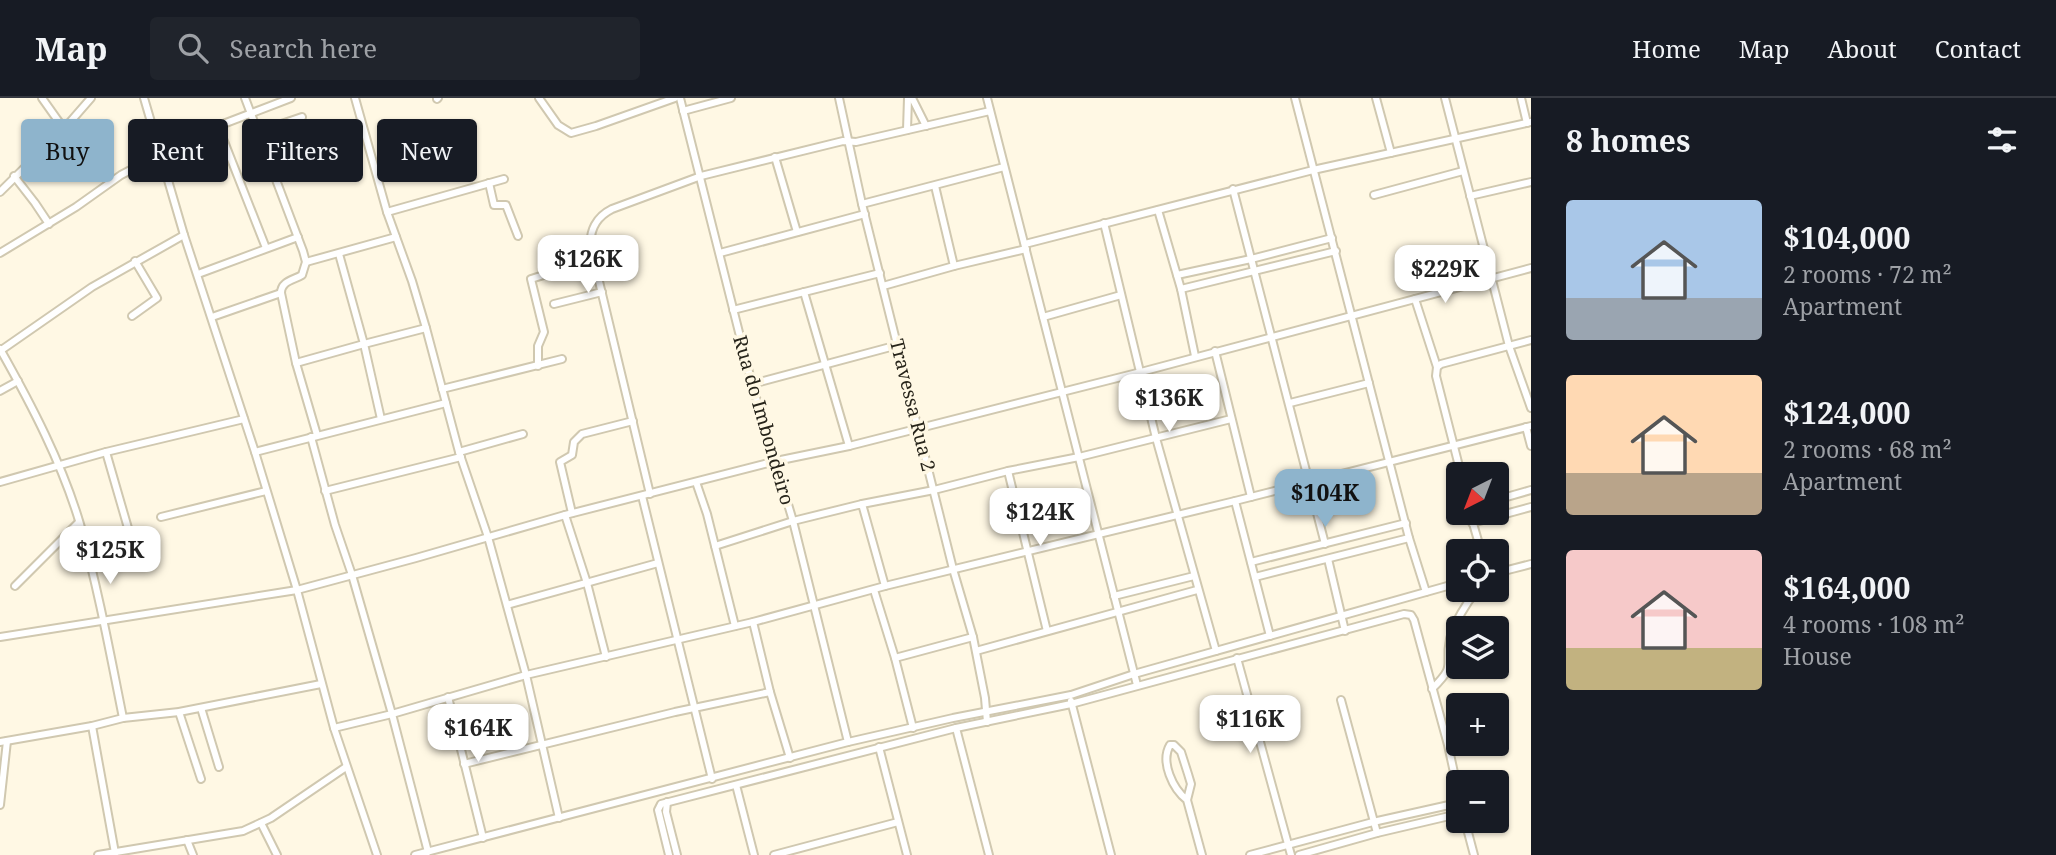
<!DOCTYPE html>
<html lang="en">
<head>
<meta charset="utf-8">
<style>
  body { margin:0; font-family:"Noto Serif",serif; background:#20242c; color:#f1f3f6; height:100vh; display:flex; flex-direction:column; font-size:26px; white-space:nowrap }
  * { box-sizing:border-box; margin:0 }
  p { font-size:23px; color:#9ea1a6 }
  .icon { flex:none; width:38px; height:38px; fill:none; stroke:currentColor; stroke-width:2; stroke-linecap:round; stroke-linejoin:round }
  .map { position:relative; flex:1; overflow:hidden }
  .drawer { display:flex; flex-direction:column; background:#171b24; width:525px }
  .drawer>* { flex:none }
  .hud { position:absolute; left:21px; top:21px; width:665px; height:63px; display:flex; gap:14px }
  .needle { width:46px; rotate:222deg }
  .tools { position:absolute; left:1446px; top:364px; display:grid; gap:14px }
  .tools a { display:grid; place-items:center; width:63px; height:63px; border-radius:7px; background:#171b24; box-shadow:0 2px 5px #0004; font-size:35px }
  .price { position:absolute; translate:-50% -60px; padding:0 16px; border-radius:14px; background:#fff; color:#222; font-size:23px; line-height:46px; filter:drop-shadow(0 2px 4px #0008) }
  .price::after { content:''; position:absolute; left:50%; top:42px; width:21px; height:16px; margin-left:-10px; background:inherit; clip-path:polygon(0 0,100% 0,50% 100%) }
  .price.selected { background:#8eb4cc; color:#111 }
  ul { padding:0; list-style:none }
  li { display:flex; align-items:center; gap:21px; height:175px; padding:0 35px }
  li span { display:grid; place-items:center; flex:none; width:196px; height:140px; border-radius:7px; color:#555 }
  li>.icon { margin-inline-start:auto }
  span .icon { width:84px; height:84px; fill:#fffc; stroke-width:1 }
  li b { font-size:30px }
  h2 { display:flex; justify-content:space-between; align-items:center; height:84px; padding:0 35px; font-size:30px }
  .pill { padding:0 24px; border-radius:7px; background:#171b24; box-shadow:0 2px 5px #0004; font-size:24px; line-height:63px }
  .pill.selected { background:#8eb4cc; color:#111 }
  header { display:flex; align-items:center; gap:42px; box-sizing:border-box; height:98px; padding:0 35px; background:#171b24; border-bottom:2px solid #363941 }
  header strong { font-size:33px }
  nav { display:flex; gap:38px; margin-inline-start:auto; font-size:24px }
  .search { width:490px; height:63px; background:#20242c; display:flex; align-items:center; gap:18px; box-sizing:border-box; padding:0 24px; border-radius:7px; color:#9ea1a6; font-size:26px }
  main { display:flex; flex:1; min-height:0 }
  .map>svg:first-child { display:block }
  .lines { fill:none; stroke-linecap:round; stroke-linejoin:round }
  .minor-casing { stroke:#d0c8b0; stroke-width:10 }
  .minor { stroke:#fff; stroke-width:6 }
  .labels { text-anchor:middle; stroke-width:7; stroke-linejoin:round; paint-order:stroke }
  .street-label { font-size:19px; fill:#27241a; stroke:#fff8e4 }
</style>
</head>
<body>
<header>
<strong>Map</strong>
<div class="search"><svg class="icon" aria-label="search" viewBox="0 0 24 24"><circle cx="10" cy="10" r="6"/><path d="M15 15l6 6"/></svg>Search here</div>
<nav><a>Home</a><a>Map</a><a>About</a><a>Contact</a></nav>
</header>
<main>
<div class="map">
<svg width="1531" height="757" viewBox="0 0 1531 757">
  <rect width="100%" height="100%" fill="#fff8e4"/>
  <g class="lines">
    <defs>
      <g id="minor">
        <polyline points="42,0 64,31"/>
        <polyline points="144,0 184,137 255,354 297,492 334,630 377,757"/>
        <path d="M245,0L303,153L306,164L302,177C294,182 281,183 281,195L296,265L317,337"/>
        <polyline points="355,0 387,114 412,183 426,230 459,354 488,439 526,577 559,720"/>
        <polyline points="539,0 558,27 571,35 596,28 675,0"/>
        <polyline points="680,0 752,286 793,423 848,644"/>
        <polyline points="839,0 862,106 953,471 973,539 985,600 987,624"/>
        <polyline points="912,0 926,28"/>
        <polyline points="987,0 1137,587"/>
        <polyline points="1295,0 1409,440 1426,494"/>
        <polyline points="1376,0 1391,55"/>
        <polyline points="1445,0 1509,248 1531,310"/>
        <polyline points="1521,0 1527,25"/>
        <polyline points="437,1 438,0"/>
        <polyline points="683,13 731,0"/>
        <polyline points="218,28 266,150"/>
        <polyline points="907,32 908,0"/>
        <polyline points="258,34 302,19"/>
        <polyline points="158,44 218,28 291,0"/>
        <polyline points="775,59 797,134"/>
        <polyline points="14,78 35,105 49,126"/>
        <polyline points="489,85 494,107 506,107 518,138"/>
        <polyline points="935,88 954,168"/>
        <polyline points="1233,91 1325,446"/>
        <polyline points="0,94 64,31 91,0"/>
        <polyline points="1374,97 1463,73"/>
        <polyline points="1470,98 1531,84"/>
        <polyline points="862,106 1004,69"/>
        <polyline points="1158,112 1181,191 1195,258"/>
        <polyline points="387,114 504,81"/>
        <polyline points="1104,125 1156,340 1216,553"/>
        <polyline points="1025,146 1313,72 1531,24"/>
        <polyline points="0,155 76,109 121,77 161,56"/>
        <polyline points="720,155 865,116"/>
        <polyline points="339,156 364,246 381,321"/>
        <polyline points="306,164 396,139"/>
        <polyline points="198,176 298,139"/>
        <polyline points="1177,177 1251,161 1332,140"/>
        <polyline points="883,188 954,168 1026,151"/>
        <polyline points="1181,191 1336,153"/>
        <polyline points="804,194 849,348"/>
        <polyline points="1415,201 1437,269"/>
        <polyline points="554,206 602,194"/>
        <polyline points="733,212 880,175"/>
        <polyline points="132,218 157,200 135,163"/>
        <polyline points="212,219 281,195"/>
        <polyline points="1043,219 1121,197"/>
        <path d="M0,251C31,306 62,365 80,426C98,490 110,555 123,620"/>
        <polyline points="0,253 92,189 184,137"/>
        <polyline points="1215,253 1251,399"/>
        <polyline points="296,265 364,246 426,230"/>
        <polyline points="538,268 538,248 544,234 531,181 594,161"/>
        <polyline points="752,286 898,247"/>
        <polyline points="442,291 562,261"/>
        <polyline points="0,293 18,283"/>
        <polyline points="1290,305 1369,285"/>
        <polyline points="1526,329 1531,348"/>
        <polyline points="311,339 335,427 352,477 392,616 428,754"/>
        <polyline points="106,354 130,437"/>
        <polyline points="255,354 446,305"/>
        <polyline points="459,354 523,336"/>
        <polyline points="1008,373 1047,533"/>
        <polyline points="1461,376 1436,278 1437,269 1441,266 1531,242"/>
        <polyline points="0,384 106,354 244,321"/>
        <polyline points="696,384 707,416 735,528"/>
        <polyline points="325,393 461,359"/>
        <path d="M650,396L591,150C589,133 596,119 612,111L701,78L843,43L856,44L990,13"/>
        <polyline points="642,398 712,681"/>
        <polyline points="1496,402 1531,392"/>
        <polyline points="1235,403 1270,538"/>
        <polyline points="862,406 934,392 1008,373 1079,359 1231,321"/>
        <polyline points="572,415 560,364 572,357 574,344 582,336 633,323"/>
        <polyline points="1470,415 1481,453"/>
        <polyline points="565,417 587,485 606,559"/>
        <polyline points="161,419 266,393"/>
        <polyline points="1472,425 1531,409"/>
        <polyline points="715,448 793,423 862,406 885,488"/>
        <polyline points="1328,461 1345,533"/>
        <polyline points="1251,464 1406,425"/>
        <polyline points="1496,475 1531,466"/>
        <polyline points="1255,479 1409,440"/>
        <polyline points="15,488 79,424"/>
        <polyline points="874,492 895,560 913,630"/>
        <polyline points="1114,498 1194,478"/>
        <polyline points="507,507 658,465"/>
        <polyline points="0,539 297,492 416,460 565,417 776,363 849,348 1141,274 1531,170"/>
        <polyline points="976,553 1197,492"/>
        <polyline points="895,560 973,539"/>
        <polyline points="1237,560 1291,757"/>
        <path d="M1432,591C1458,565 1444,570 1450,541C1454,525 1467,504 1477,492"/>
        <polyline points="770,594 790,660"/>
        <polyline points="448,599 483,740"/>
        <polyline points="1341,602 1377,735"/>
        <polyline points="1071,603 1111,757"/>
        <polyline points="201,610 219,669"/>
        <polyline points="179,614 201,681"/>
        <polyline points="92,628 115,755"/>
        <polyline points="334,630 392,616 526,577 753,524 885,488 1235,403 1531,328"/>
        <polyline points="956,630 989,757"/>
        <polyline points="0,644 92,628 123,620 179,614 321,586"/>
        <polyline points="879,649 907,757"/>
        <polyline points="464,666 675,614 770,594 753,524"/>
        <polyline points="736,687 754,757"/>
        <path d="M1187,702C1173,691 1160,664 1170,647H1174L1181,654L1188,676L1191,686L1187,702L1202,757"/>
        <polyline points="667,704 666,714 677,757"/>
        <polyline points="0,707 7,643"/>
        <polyline points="1465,723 1474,757"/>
        <polyline points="261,725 277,757"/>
        <polyline points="187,742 193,757"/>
        <polyline points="98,757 243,733 271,720 346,669"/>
        <polyline points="415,757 848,644 953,620 1071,597 1134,576 1458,485"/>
        <polyline points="669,757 658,712 661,706 956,630 1071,606 1404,516 1411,517 1414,522 1448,647 1458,693"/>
        <polyline points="774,757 898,724"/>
        <polyline points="1250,757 1373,724 1458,705"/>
        <polyline points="1299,757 1377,735 1458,716"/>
      </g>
    </defs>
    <use href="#minor" class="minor-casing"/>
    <use href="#minor" class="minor"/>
  </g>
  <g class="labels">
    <g class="street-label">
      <text transform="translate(913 307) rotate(76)" y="7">Travessa Rua 2</text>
      <text transform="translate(764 322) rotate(74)" y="7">Rua do Imbondeiro</text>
    </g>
  </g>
</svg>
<div class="tools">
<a><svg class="needle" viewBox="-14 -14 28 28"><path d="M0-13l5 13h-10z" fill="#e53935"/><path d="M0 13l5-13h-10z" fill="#9ea1a6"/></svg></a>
<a><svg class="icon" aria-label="locate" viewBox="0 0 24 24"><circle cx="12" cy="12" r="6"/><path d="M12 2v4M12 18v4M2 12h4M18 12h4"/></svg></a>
<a><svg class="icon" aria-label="layers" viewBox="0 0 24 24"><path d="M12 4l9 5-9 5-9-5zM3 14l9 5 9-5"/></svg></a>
<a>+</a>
<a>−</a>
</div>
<b class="price" style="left:588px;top:197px">$126K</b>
<b class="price" style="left:1445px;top:207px">$229K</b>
<b class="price" style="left:1169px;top:336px">$136K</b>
<b class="price selected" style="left:1325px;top:431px">$104K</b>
<b class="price" style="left:1040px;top:450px">$124K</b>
<b class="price" style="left:110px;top:488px">$125K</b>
<b class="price" style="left:1250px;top:657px">$116K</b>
<b class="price" style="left:478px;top:666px">$164K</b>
<div class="hud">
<a class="pill selected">Buy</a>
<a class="pill">Rent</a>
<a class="pill">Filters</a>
<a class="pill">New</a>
</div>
</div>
<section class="drawer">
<h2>8 homes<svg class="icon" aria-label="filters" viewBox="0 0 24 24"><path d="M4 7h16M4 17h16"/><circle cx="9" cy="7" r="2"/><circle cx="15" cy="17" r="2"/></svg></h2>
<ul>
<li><span style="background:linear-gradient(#a9c7e8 70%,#9aa5b1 0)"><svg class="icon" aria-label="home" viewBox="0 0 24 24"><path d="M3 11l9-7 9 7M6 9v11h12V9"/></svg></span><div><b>$104,000</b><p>2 rooms · 72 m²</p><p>Apartment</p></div></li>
<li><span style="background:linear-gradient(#ffd9b3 70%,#b9a48a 0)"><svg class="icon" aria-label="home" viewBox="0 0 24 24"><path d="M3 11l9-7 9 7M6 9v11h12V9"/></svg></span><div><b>$124,000</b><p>2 rooms · 68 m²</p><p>Apartment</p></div></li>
<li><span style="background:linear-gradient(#f6c9c9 70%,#c2b280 0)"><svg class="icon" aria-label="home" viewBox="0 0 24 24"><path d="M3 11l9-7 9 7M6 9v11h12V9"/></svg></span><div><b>$164,000</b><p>4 rooms · 108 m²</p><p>House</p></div></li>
</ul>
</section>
</main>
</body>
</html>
